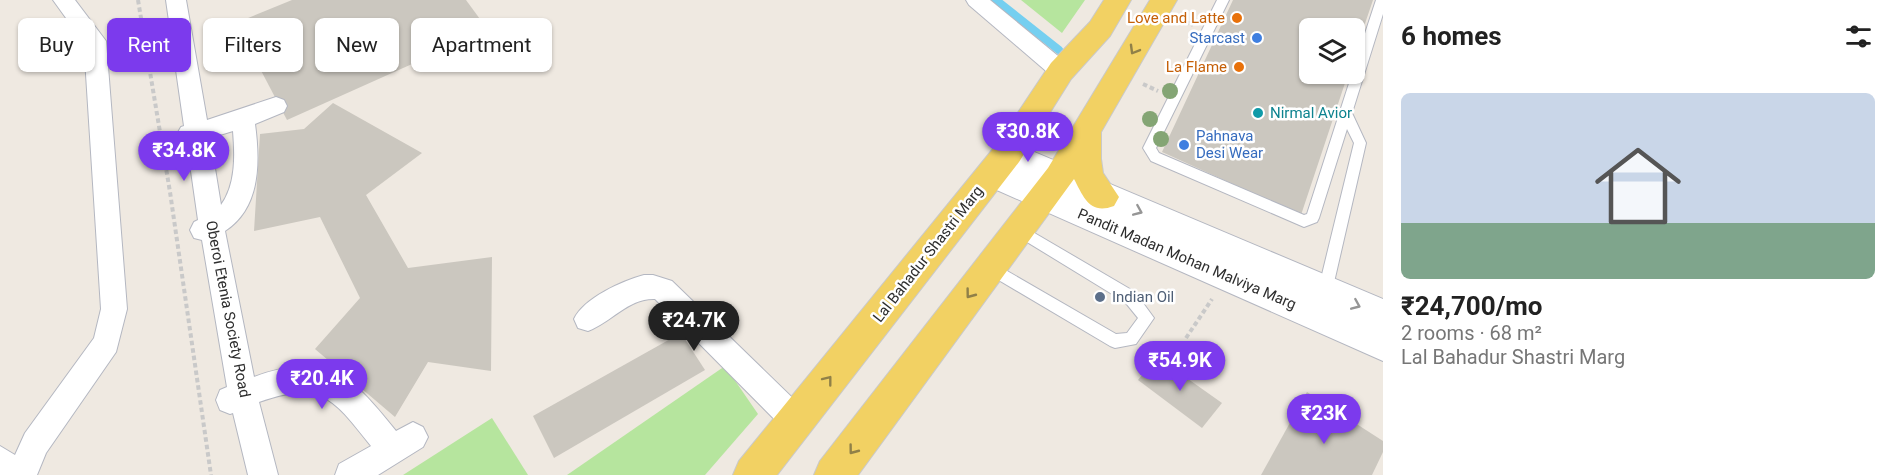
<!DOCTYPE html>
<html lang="en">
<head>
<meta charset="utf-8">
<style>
  body { margin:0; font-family:Roboto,sans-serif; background:#f2f2f2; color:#222; height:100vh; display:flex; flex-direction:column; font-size:22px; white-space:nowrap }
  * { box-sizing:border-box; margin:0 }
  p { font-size:20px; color:#767676 }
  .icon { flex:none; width:33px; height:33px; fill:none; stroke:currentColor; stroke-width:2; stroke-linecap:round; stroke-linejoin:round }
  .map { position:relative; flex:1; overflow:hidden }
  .sheet { display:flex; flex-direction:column; background:#fff; width:510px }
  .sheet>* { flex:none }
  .hud { position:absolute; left:18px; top:18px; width:570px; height:54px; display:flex; gap:12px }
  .fabs { position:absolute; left:1299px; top:18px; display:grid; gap:12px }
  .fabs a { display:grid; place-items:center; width:66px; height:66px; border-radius:9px; background:#fff; box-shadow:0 2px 4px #0004; font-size:30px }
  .price { position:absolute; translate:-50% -51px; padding:0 14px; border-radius:21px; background:#7c3aed; color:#fff; font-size:20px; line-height:39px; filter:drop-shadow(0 2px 3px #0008) }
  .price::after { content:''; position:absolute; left:50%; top:36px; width:18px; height:14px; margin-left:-9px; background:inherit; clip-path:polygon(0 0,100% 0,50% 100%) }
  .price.on { background:#222; color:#fff }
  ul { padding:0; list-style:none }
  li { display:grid; align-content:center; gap:12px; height:318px; padding:0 18px }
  li span { display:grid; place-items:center; height:186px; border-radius:9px; color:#555 }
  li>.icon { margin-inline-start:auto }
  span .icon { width:108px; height:108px; fill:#fffc; stroke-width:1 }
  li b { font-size:26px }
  h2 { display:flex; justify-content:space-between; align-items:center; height:72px; padding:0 18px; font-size:26px }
  .chip { padding:0 21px; border-radius:9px; background:#fff; box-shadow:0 2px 4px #0004; font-size:21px; line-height:54px }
  .chip.on { background:#7c3aed; color:#fff }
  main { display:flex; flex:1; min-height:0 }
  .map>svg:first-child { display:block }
  .green { fill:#b6e59e }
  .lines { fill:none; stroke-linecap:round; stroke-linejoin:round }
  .stream { stroke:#75cff0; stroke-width:8 }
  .building { fill:#cbc7bf }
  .lane-casing { stroke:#b4b7c1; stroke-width:2 }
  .street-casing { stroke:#b4b7c1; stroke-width:2 }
  .secondary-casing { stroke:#b4b7c1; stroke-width:2 }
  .primary-casing { stroke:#c9c9c9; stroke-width:2 }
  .path { stroke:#c9c9c9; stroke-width:4; stroke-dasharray:4.5 3; stroke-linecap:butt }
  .lane { fill:#fff; fill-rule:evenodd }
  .street { fill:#fff; fill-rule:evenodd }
  .secondary { fill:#fff; fill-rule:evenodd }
  .primary { fill:#f2d163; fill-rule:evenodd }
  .tree { fill:#84a574 }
  .oneway { stroke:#908048 }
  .oneway2 { stroke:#969696 }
  .food-dot { fill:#e8710a; stroke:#fff; stroke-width:2 }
  .shop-dot { fill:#3f7fe0; stroke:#fff; stroke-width:2 }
  .culture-dot { fill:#0f9aa8; stroke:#fff; stroke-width:2 }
  .service-dot { fill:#5c6f8a; stroke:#fff; stroke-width:2 }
  .labels { text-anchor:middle; stroke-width:5; stroke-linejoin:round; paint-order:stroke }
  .food-label { font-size:15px; fill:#c56008; stroke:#fff; text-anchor:end }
  .shop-label { font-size:15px; fill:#366cbe; stroke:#fff; text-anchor:end }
  .culture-label { font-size:15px; fill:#0d838f; stroke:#fff; text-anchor:start }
  .street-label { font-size:15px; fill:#2e2e2e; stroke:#fff }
  .service-label { font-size:15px; fill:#4e5e75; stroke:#fff; text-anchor:start }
</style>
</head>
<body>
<main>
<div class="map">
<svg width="1383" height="475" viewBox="0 0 1383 475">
  <rect width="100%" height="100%" fill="#efe9e1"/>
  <g class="green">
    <polygon points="1021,0 1085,0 1062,33"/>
    <polygon points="725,366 758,414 705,475 567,475"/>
    <polygon points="492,418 528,475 403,475"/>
  </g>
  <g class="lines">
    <polyline class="stream" points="996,0 1059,50"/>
  </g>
  <g class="building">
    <polygon points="292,0 466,0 488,30 287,120 236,23"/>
    <polygon points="1233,0 1373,0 1355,53 1354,28 1310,28 1310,74 1348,74 1301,215 1162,152"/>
    <polygon points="333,103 422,153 366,195 408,268 492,257 491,371 428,362 395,417 315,349 360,298 320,217 254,231 260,134 304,129"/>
    <polygon points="681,333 705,370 554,458 533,416"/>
    <polygon points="1157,357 1222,403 1202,428 1138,380"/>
    <polygon points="1307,392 1383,441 1383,452 1372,475 1261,475"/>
  </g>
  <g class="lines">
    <defs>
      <g id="lane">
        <polygon points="1217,0 1229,0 1156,148 1159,153 1304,215 1307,214 1352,74 1354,74 1354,67 1376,0 1383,0 1383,14 1352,113 1366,143 1332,291 1330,295 1325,297 1320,295 1318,291 1354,143 1347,129 1319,218 1317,222 1304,227 1151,161 1143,148"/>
        <polygon points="1019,224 1135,292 1154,318 1136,344 1115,348 1110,346 985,272 983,268 985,264 990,262 995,264 1116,334 1127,333 1138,318 1125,302 1014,234 1012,230 1014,226"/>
      </g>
      <g id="street">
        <polygon points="53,0 75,0 106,41 127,309 116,352 46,453 37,475 0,475 0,446 15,455 25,433 94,338 101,309 84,43"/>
        <path d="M166,0H186L207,120L276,97L284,100L287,106L284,112L255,124C260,161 261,208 225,231L254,377C327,350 351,375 396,431L413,422L423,427L428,437L423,447L378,475H335L339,464L371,446C333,398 321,380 259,402L278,475H248L233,413L230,414L220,410L216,400L220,390L227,387L202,240L194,238L190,230L194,222L198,220L187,143L181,141L177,134L181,127L184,126ZM233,131C235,156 236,184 221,205L210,138Z"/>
        <polygon points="966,0 990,0 1069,65 1072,71 1069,77 1061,79 1053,77 969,5"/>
        <path d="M644,275H653L672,281L806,411L811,421L806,431L796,435L786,431L655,299C628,298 612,322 588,331L578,328L574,319C584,298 622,281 644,275Z"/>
      </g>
      <polygon id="secondary" points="1008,141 1383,299 1383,361 981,183 976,174 981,165 992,161 1006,166 997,162 993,153 997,144"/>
      <g id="primary">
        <polygon points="1104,0 1131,0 1110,36 1071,79 1019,162 777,475 733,475 739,461 997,144 1051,63 1090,22"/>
        <path d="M1150,0H1177L1101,132V159L1103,173L1119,197L1114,206C1090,215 1084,198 1074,179L858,475H814L820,461L1048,168Z"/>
      </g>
    </defs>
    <use href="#lane" class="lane-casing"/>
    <use href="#street" class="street-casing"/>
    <use href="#secondary" class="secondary-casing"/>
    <use href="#primary" class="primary-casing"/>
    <g class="path">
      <polyline points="138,0 170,192 211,475"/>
      <polyline points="1178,19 1193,25"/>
      <polyline points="1143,84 1158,91"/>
      <polyline points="1186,338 1212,299"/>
    </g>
    <use href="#lane" class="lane"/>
    <use href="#street" class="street"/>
    <use href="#secondary" class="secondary"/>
    <use href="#primary" class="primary"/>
  </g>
  <g class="tree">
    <circle cx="1170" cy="91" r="8"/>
    <circle cx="1150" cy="119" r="8"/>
    <circle cx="1161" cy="139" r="8"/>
  </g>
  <defs><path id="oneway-chevron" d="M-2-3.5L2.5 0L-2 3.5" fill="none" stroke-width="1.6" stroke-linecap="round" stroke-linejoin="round" transform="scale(1.5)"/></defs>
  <g class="oneway">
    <use href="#oneway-chevron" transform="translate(1134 50) rotate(120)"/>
    <use href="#oneway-chevron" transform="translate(970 294) rotate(127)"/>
    <use href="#oneway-chevron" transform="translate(828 380) rotate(-52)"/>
    <use href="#oneway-chevron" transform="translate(853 450) rotate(127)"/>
  </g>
  <g class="oneway2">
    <use href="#oneway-chevron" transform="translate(1138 211) rotate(23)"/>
    <use href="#oneway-chevron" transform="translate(1356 305) rotate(23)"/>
  </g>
  <g class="food-dot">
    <circle cx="1237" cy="18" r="6"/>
    <circle cx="1239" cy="67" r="6"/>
  </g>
  <g class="shop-dot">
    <circle cx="1257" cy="38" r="6"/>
    <circle cx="1184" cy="145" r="6"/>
  </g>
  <circle class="culture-dot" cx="1258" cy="113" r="6"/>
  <circle class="service-dot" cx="1100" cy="297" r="6"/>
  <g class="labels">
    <g class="food-label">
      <text x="1225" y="23">Love and Latte</text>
      <text x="1227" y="72">La Flame</text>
    </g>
    <g class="shop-label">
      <text x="1245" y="43">Starcast</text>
      <text x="1196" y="141" text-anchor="start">Pahnava<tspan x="1196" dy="17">Desi Wear</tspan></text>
    </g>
    <g class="culture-label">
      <text x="1270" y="118">Nirmal Avior</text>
    </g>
    <g class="street-label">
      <text transform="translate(928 254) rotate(-52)" y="5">Lal Bahadur Shastri Marg</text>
      <text transform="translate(1187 259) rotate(23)" y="5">Pandit Madan Mohan Malviya Marg</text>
      <text transform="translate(228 309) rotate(79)" y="5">Oberoi Etenia Society Road</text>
    </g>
    <g class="service-label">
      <text x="1112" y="302">Indian Oil</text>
    </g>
  </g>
</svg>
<div class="fabs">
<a><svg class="icon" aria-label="layers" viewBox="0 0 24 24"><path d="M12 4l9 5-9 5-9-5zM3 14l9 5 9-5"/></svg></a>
</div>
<b class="price" style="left:1028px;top:163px">₹30.8K</b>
<b class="price" style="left:184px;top:182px">₹34.8K</b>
<b class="price on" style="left:694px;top:352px">₹24.7K</b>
<b class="price" style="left:1180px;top:392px">₹54.9K</b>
<b class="price" style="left:322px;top:410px">₹20.4K</b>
<b class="price" style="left:1324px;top:445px">₹23K</b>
<div class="hud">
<a class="chip">Buy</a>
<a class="chip on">Rent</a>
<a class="chip">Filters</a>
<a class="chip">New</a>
<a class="chip">Apartment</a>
</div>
</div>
<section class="sheet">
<h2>6 homes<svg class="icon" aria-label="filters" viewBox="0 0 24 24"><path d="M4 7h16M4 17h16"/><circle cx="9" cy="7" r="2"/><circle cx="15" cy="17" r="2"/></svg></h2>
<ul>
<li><span style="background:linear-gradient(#c9d6e8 70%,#7fa58c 0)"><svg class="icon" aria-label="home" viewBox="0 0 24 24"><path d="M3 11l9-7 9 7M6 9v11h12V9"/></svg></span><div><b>₹24,700/mo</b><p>2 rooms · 68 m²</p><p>Lal Bahadur Shastri Marg</p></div></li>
</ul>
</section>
</main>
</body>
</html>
